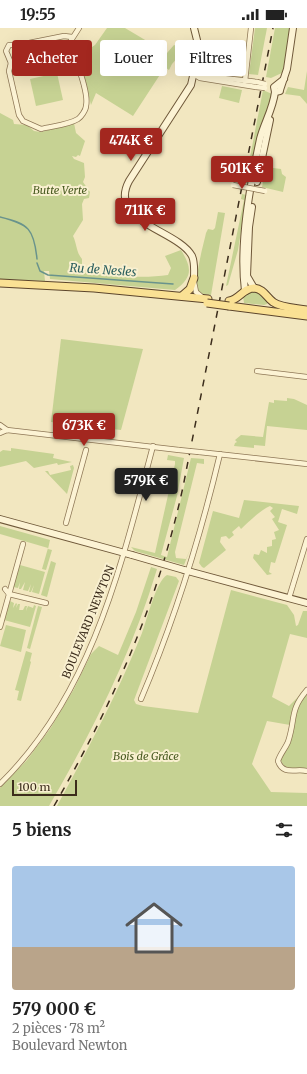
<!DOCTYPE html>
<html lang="fr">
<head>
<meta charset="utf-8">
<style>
  body { margin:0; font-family:Merriweather,serif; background:#f6f6f6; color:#222; height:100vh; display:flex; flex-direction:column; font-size:15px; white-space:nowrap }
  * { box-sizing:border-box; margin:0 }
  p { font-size:13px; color:#767676 }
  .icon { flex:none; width:22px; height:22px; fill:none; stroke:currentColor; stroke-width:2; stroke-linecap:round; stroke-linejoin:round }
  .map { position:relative; height:778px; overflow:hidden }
  .panel { display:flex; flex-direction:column; background:#fff; flex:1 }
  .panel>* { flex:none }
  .guide { position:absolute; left:12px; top:12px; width:283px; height:36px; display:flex; gap:8px }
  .scale { position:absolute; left:12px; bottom:10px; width:65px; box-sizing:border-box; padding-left:4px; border:2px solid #3c2d1c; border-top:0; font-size:11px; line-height:14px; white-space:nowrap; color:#3c2d1c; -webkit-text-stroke:3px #f9f0d0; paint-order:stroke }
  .price { position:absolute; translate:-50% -34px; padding:0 9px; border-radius:4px; background:#a3271f; color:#fff; font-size:13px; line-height:26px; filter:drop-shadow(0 1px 2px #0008) }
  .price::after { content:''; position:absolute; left:50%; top:24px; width:12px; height:9px; margin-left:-6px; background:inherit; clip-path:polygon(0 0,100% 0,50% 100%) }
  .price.selected { background:#222; color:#fff }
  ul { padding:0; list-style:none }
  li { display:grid; align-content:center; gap:8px; height:212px; padding:0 12px }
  li span { display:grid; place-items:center; height:124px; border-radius:4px; color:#555 }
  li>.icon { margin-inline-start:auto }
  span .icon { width:72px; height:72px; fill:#fffc; stroke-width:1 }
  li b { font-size:17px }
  h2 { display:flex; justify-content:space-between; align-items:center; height:48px; padding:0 12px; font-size:17px }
  .chip { padding:0 14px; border-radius:4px; background:#fff; box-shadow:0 4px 16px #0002; font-size:14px; line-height:36px }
  .chip.selected { background:#a3271f; color:#fff }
  .status { display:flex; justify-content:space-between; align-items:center; height:28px; padding:0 20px; background:#fff; direction:ltr }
  .status svg { height:11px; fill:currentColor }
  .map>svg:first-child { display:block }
  .green { fill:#c6d293 }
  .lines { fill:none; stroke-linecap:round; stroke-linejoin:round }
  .stream { stroke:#69938c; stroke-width:1.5 }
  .street-casing { stroke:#8e7756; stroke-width:6 }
  .secondary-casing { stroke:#6f5839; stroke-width:8 }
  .primary-casing { stroke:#5b442b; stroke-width:9 }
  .street { stroke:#fcf3d4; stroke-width:4.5 }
  .secondary { stroke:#fcf3d4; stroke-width:6 }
  .primary { stroke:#fae194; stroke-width:7 }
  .rail { stroke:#3c2d1c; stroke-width:1.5; stroke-dasharray:7 7; stroke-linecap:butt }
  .street-bridge-casing { stroke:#8e7756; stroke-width:6; stroke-linecap:butt }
  .secondary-bridge-casing { stroke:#6f5839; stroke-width:8; stroke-linecap:butt }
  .primary-bridge-casing { stroke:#5b442b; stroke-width:9; stroke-linecap:butt }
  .street-bridge { stroke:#fcf3d4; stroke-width:4.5 }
  .secondary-bridge { stroke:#fcf3d4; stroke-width:6 }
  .primary-bridge { stroke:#fae194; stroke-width:7 }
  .labels { text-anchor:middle; stroke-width:4; stroke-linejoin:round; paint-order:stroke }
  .park-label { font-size:11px; font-style:italic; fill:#485a20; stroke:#f9f0d0 }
  .street-label { font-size:11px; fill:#3c2d1c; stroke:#f9f0d0 }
  .water-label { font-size:12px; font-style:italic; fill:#295d5d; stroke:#f9f0d0 }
</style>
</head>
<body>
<div class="status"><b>19:55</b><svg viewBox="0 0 49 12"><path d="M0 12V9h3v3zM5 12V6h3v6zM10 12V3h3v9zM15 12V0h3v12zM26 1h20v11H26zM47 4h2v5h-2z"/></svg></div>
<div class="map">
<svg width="307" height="778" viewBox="0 0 307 778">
  <rect width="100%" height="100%" fill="#f2e7c0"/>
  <g class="green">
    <polygon points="107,0 125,0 167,25 174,17 179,19 179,28 172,36 169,42 165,39 133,88 96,65 91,77 79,29 90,26 89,21 95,17"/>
    <polygon points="255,0 267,0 258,47 249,46"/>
    <polygon points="275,0 291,0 284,44 271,50 266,49"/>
    <polygon points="203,34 240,46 241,47 238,48 207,44 202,40"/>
    <polygon points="307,43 307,76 300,68 285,66 288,59 304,62"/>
    <polygon points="57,45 63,72 36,78 30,51"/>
    <polygon points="222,58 242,62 239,75 219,70"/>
    <polygon points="263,62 272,66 250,156 245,155"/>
    <path d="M0,85L13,92L14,96L27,97L34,103L41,104L74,95L76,105L85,113L80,128L78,127L76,129L72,128L74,131L84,135L85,149L83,154L90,164L89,170L84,171L82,176L83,192L73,208C77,216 76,224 82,231V241C109,248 141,251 168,247L171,240L165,228L181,222C192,240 193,249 175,262L50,251L49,243H44L45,253L0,251Z"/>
    <polygon points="266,139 281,141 282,146 286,149 283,164 262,159"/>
    <polygon points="242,166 247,167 238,222 228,257 226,258 244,172 241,171"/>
    <path d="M218,184L225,185L211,267C207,266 202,267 199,264C192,256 204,215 206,205L208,201L213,202L215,200Z"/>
    <polygon points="249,263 257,263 268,273 267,276 264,277 244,275 243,268"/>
    <polygon points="61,311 143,321 121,402 51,394"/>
    <polygon points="287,370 294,371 307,377 307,402 267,398 265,418 254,417 254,420 234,418 235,415 237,414 235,412 241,407 263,409 269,374 274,375 274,372 287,373"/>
    <polygon points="11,420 54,426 53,430 72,434 58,437 57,435 34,440 26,433 0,439 0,424 3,422 11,423"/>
    <polygon points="168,427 184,430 177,468 161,527 167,529 191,430 204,431 204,436 197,435 175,524 176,530 186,531 191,519 184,537 135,523 131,519 155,525 175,436 175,433 167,432"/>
    <polygon points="73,437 74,440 67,466 45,443 48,443 50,447 71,442 70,438"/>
    <path d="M244,472L299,478L297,486L282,481L278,494L287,497L275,535L271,534L269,544L272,546L267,547L253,530L254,526L259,527L261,522L267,525V519L272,518V512L276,511L274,504L279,502L272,491L275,489L270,483L273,480L270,478C259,483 250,493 241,501L239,498L232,504L234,507L229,511L226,508L221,509L220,514L226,522L204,540L202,539L199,535L213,483L239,490Z"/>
    <polygon points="0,498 50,512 48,521 52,522 46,542 42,541 48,520 0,506"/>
    <polygon points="51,533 56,535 47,569 41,567"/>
    <polygon points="20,537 45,544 39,566 32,564 34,557 31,564 29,564 31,556 28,563 23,562 25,554 21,561 19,561 20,554 18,560 13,559"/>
    <path d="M151,539L157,541C132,625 93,702 49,778H0V760L27,732L50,701L74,661L91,626L99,618L118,627L136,584Z"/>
    <path d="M167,547L176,549L179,553L134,672L136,676L143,678L198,685L231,562L287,577L294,587L296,598L298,597L303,583H307V610L290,606L272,669L289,678L307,660V746L287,743L280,731L288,716L290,697L267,693L252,736L271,764L307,765V778H57C88,721 118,665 142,605C147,592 156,553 167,547Z"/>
    <polygon points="10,573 14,575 13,580 16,575 17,576 16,580 18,576 20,576 19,583 19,582 23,582 25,578 27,578 26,583 28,578 33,580 34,577 36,578 30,599 4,592"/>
    <polygon points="38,578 42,579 30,621 27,620"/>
    <polygon points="6,597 26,602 21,624 0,618"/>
    <polygon points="26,623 32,625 30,633 31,634 21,673 17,672 19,663 15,662"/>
  </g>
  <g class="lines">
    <g class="stream">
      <path d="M0,189C29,196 34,201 37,231"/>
      <polyline points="37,235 40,243 48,247 173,256"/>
    </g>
    <defs>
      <g id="street">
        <polyline points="69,19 70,14 79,0"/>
        <path d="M11,35L9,43L19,87L23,93L41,101C53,98 68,97 78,91C81,89 86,82 86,78C89,66 76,29 69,19"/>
        <polyline points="11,35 6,23 9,17 19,17 64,8 72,9"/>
        <polyline points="11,35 65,23 69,19"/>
        <polyline points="196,37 200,46 207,48"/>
        <polyline points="195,47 200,50 256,59"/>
        <polyline points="206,48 257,54"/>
        <polyline points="245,53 251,0"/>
        <polyline points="194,254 196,264 202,269"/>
        <polyline points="257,343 307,349"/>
        <polyline points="0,397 7,402"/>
        <polyline points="0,405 7,402 179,422"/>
        <polyline points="199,424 307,436"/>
        <polyline points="66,495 86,422"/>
        <polyline points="5,561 9,566 46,575"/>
        <polyline points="289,570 307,511"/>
        <polyline points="0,599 23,516"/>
        <path d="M307,662C289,683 296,690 288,714C285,721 280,726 278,733C283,748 296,740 307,743"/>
        <path d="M141,671C175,591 200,510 220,426"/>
        <path d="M0,756C92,666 121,538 153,418"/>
      </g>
      <g id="secondary">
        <polyline points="284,51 274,59 275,64 280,63 280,62 287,41 293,0"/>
        <polyline points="257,154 270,92"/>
        <polyline points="252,179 249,199 247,248 254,260"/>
        <path d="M194,250C194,242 195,235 192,228C178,202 107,194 129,153L191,57L197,30V12L194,0"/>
        <path d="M245,263C239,215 250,158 260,111C264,95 273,81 275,64"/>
        <polyline points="0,491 132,527"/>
        <polyline points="184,542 307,575"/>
      </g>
      <g id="primary">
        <polyline points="0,255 94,260 208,271"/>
        <polyline points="182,268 190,261 194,250"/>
        <path d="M229,273C239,272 243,260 254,260C264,261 266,269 273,274C281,280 297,280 307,282"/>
        <polyline points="229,278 307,288"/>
      </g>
    </defs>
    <use href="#street" class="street-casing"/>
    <use href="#secondary" class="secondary-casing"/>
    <use href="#primary" class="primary-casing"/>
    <use href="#street" class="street"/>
    <use href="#secondary" class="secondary"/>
    <use href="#primary" class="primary"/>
    <path class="rail" d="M54,778C114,673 157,578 183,459L273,0"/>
    <defs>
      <g id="street-bridge">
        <polyline points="257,54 265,56"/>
        <polyline points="256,59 265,60"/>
        <polyline points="233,157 265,163"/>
        <polyline points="179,422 199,424"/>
      </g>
      <polyline id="secondary-bridge" points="132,527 184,542"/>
      <polyline id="primary-bridge" points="207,275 229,278"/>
    </defs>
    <use href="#street-bridge" class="street-bridge-casing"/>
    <use href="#secondary-bridge" class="secondary-bridge-casing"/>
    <use href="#primary-bridge" class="primary-bridge-casing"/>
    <use href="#street-bridge" class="street-bridge"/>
    <use href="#secondary-bridge" class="secondary-bridge"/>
    <use href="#primary-bridge" class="primary-bridge"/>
  </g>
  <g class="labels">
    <g class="park-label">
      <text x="60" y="166">Butte Verte</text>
      <text x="146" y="732">Bois de Grâce</text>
    </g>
    <g class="street-label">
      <text transform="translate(88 594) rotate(-68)" y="4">BOULEVARD NEWTON</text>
    </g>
    <g class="water-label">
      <text transform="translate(103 242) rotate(4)" y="4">Ru de Nesles</text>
    </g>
  </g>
</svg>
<div class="scale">100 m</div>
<b class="price" style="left:131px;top:134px">474K €</b>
<b class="price" style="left:242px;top:162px">501K €</b>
<b class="price" style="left:145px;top:204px">711K €</b>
<b class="price" style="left:84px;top:419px">673K €</b>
<b class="price selected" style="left:146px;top:474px">579K €</b>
<div class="guide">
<a class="chip selected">Acheter</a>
<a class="chip">Louer</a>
<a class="chip">Filtres</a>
</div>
</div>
<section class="panel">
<h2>5 biens<svg class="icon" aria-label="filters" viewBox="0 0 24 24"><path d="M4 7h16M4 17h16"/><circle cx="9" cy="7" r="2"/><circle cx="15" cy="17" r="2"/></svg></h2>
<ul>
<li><span style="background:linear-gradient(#a9c7e8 65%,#b9a48a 0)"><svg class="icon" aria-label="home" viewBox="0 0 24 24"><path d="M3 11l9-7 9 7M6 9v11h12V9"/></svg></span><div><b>579 000 €</b><p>2 pièces · 78 m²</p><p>Boulevard Newton</p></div></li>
</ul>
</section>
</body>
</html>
